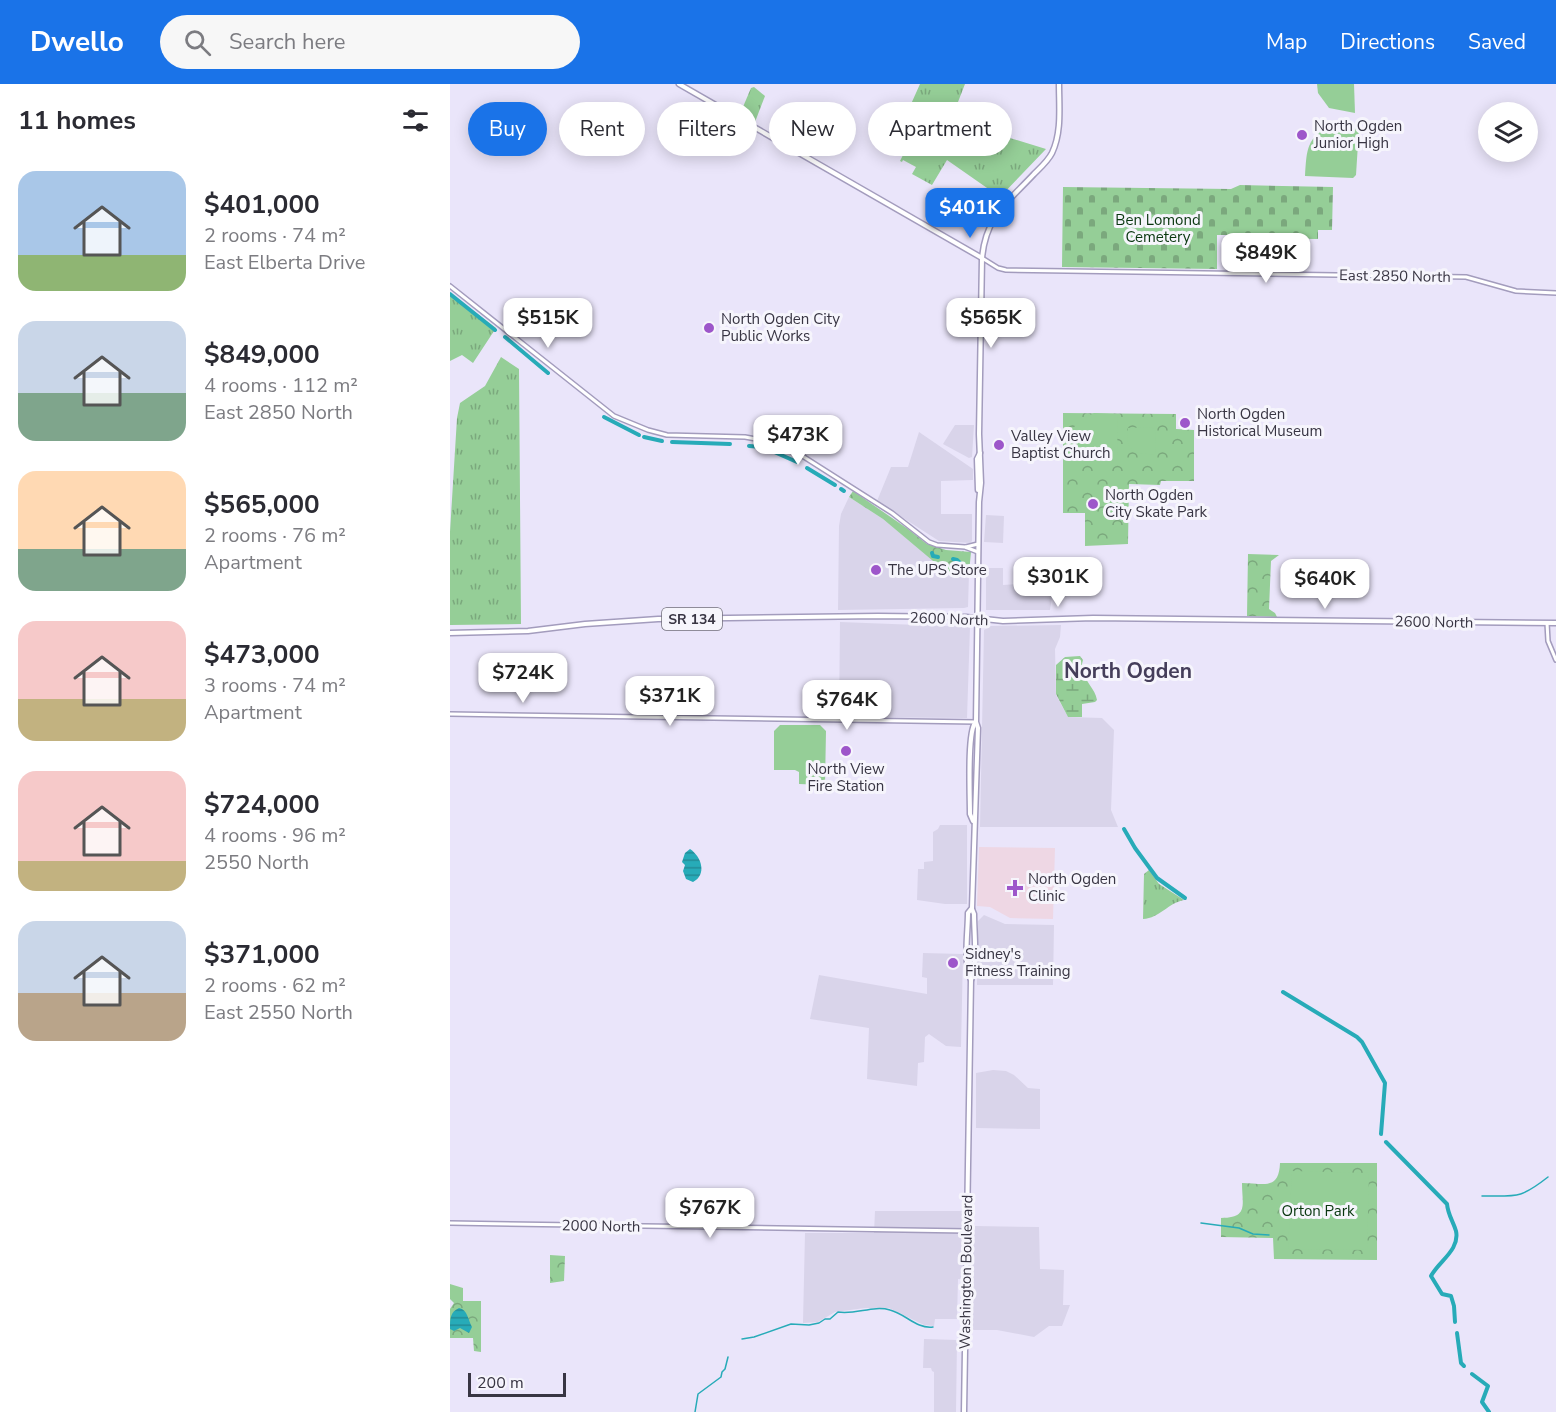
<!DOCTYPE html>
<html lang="en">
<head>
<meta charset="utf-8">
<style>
  body { margin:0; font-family:"Nunito Sans",sans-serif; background:#f7f7f7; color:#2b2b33; height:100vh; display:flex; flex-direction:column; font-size:22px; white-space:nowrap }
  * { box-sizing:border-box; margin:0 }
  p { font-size:20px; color:#7c7c81 }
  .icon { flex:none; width:33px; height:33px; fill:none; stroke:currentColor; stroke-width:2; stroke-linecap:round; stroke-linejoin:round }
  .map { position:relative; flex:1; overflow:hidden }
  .drawer { display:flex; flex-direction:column; background:#fff; width:450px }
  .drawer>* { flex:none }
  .banner { position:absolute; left:18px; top:18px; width:570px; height:54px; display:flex; gap:12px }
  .controls { position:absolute; left:1028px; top:18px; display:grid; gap:12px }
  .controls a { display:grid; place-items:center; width:60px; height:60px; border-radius:50%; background:#fff; box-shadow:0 3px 15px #0003; font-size:30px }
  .scale { position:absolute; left:18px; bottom:15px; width:98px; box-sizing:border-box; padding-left:6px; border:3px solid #383543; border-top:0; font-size:16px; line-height:21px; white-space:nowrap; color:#383543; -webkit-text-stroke:4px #f6f5fc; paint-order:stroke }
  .price { position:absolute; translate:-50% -51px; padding:0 14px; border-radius:12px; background:#fff; color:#222; font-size:20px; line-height:39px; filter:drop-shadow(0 2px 3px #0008) }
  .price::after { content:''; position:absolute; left:50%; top:36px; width:18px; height:14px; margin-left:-9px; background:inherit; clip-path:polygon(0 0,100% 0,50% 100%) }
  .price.on { background:#1a73e8; color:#fff }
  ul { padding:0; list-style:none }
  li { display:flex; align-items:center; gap:18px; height:150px; padding:0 18px }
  li span { display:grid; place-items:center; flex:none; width:168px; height:120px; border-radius:18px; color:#555 }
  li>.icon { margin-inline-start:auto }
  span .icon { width:72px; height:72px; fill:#fffc; stroke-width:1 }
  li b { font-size:26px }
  h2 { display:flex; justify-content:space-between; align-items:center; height:72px; padding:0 18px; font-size:26px }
  .tag { padding:0 21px; border-radius:27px; background:#fff; box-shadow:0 3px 15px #0003; font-size:21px; line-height:54px }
  .tag.on { background:#1a73e8; color:#fff }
  header { display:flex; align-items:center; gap:36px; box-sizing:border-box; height:84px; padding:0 30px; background:#1a73e8; color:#fff }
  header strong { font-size:28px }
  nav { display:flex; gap:33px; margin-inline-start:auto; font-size:21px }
  .search { width:420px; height:54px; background:#f7f7f7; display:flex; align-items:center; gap:15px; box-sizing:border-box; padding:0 21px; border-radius:33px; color:#7c7c81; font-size:22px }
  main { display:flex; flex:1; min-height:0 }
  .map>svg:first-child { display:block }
  .commercial { fill:#d9d4ea }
  .medical { fill:#eed7e4 }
  .grass { fill:url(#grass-tufts) }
  .wetland { fill:url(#wetland-marsh) }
  .cemetery { fill:url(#cemetery-stones) }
  .park { fill:url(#park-crowns) }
  .garden { fill:#95ce97 }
  .water { fill:url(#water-rules) }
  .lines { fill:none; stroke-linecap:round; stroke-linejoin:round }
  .stream { stroke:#27abb8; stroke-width:1.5 }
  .canal { stroke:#27abb8; stroke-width:4 }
  .minor-casing { stroke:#a39cbd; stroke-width:6 }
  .major-casing { stroke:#a39cbd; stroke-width:7 }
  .minor { stroke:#fff; stroke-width:3 }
  .major { stroke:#fff; stroke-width:4 }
  .poi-dot { fill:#9d56ca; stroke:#f6f5fc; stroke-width:2 }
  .labels { text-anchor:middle; stroke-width:6; stroke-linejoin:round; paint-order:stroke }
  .shield { fill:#f6f5fc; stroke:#716f7a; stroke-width:1.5 }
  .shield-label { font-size:14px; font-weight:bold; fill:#383543 }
  .poi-label { font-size:15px; fill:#383543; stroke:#f6f5fc; text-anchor:start }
  .park-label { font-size:15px; fill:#09370f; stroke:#f6f5fc }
  .street-label { font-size:15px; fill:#383543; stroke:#f6f5fc }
  .district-label { font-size:21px; font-weight:bold; fill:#453e5a; stroke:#f6f5fc }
</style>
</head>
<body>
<header>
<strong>Dwello</strong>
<div class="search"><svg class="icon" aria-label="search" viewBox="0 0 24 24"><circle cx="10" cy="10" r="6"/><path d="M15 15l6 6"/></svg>Search here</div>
<nav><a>Map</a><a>Directions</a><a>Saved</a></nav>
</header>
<main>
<section class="drawer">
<h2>11 homes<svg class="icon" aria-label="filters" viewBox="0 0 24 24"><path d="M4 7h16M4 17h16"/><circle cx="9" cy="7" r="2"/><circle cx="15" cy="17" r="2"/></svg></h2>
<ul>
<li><span style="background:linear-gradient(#a9c7e8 70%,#8fb573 0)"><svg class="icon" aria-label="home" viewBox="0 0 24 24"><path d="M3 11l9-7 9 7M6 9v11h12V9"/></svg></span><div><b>$401,000</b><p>2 rooms · 74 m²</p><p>East Elberta Drive</p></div></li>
<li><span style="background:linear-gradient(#c9d6e8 60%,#7fa58c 0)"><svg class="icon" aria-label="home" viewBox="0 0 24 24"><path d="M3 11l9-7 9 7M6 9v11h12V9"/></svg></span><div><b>$849,000</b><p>4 rooms · 112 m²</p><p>East 2850 North</p></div></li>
<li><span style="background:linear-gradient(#ffd9b3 65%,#7fa58c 0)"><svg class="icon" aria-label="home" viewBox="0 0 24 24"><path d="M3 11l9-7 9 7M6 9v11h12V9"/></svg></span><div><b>$565,000</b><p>2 rooms · 76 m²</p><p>Apartment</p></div></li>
<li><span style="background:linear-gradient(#f6c9c9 65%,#c2b280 0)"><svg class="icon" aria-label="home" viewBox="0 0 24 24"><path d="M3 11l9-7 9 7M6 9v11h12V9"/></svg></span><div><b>$473,000</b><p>3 rooms · 74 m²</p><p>Apartment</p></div></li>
<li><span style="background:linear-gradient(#f6c9c9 75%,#c2b280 0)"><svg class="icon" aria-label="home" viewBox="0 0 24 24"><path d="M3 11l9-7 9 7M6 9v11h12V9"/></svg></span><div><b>$724,000</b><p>4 rooms · 96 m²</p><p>2550 North</p></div></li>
<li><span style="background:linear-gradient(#c9d6e8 60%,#b9a48a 0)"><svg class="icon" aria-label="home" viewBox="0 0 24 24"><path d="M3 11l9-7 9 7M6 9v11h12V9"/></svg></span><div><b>$371,000</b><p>2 rooms · 62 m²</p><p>East 2550 North</p></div></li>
</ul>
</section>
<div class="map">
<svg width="1106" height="1328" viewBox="0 0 1106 1328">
  <defs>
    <pattern id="grass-tufts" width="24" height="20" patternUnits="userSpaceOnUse" patternTransform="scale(1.5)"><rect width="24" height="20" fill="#95ce97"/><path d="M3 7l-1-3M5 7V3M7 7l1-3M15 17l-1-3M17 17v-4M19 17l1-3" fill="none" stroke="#7ba87d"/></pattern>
    <pattern id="wetland-marsh" width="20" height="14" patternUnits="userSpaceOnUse" patternTransform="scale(1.5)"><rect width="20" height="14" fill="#95ce97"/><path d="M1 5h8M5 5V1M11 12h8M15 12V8" fill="none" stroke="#7ba87d"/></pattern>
    <pattern id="cemetery-stones" width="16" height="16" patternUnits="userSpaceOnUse" patternTransform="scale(1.5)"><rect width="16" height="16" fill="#95ce97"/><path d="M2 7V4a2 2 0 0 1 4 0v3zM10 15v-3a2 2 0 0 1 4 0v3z" fill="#7ba87d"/></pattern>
    <pattern id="park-crowns" width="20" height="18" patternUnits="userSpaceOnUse" patternTransform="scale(1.5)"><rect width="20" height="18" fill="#95ce97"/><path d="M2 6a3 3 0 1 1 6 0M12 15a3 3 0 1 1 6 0" fill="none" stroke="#7ba87d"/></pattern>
    <pattern id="water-rules" width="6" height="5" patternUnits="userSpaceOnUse" patternTransform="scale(1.5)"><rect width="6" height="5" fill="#27abb8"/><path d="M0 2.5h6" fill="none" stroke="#238c97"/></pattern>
  </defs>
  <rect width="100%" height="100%" fill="#eae5fa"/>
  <g class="commercial">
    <polygon points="505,341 524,341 522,373 519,374 493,360"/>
    <polygon points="469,348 523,385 523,396 491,397 491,430 522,430 522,457 520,459 489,457 427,417 441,383 458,383"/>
    <polygon points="399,413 433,435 496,487 495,489 519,489 518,523 514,524 388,526 389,442 391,430"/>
    <polygon points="536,431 554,432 553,459 534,458"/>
    <polygon points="536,484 553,484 553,501 568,500 569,506 603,506 600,526 536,526"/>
    <polygon points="390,538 520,543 517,634 389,633"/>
    <polygon points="611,541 610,553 605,565 606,611 618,633 652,634 664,646 661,726 668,743 530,743 534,546 541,542"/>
    <polygon points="490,741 517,741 517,820 495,820 467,816 468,785 474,785 474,778 483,777 483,748 488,745"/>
    <polygon points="534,831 555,840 604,841 603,901 527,901 528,837"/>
    <polygon points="473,869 513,870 511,963 496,962 479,950 475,953 474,978 468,979 467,1002 417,995 419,944 360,935 369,891 477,910 477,894 472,893"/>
    <polygon points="543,986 556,987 564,991 578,1004 590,1005 590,1045 526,1044 526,989"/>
    <polygon points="425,1127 516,1127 516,1149 524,1149 525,1142 589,1143 590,1185 614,1186 613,1221 620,1221 612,1242 599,1242 584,1253 547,1246 521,1246 521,1196 508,1195 507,1235 485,1235 484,1242 474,1241 439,1224 415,1224 385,1228 368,1238 353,1239 355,1149 424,1149"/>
    <polygon points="474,1255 507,1256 506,1328 484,1328 484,1288 482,1287 481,1284 473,1284"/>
  </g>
  <polygon class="medical" points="529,763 605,764 603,835 560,834 540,823 527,822"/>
  <g class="grass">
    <polygon points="470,0 515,0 501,36 596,65 550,113 497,76 482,101 462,90 466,83 453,76 452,78 450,77 472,33 457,29"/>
    <polygon points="304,3 315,12 305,38 290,30 301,4"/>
    <polygon points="0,209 46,244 23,279 12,271 0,277"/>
    <polygon points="51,273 69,285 71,540 0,541 0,448 7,334 10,319 35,302"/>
    <path d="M699,786L709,800L734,816C718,819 710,834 693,835L694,790Z"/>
  </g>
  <path class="wetland" d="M630,572L633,576L630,588L634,587C635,599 645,604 647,616L645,618L632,620V633H618L606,610V581L615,573Z"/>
  <polygon class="cemetery" points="790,101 883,103 882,146 868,146 868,155 790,154 790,151 767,151 767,185 612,183 613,103 781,105"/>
  <g class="park">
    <polygon points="613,329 726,330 726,345 744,346 744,397 711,397 710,401 679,400 678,460 635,462 635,429 613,429"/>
    <polygon points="403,407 458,445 477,460 496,466 521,468 519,489 494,489 495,487 433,435 399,413"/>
    <polygon points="798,470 829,471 821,477 819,525 825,529 827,533 797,532"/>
    <path d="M830,1079H927V1176L824,1175L823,1154L771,1153V1134C799,1134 792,1121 792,1099C813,1099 829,1107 830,1079Z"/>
    <polygon points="100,1171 115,1172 114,1197 100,1199"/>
    <polygon points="0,1200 13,1204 13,1217 31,1217 31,1268 24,1267 23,1254 0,1254 0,1225 4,1219 0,1215"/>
  </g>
  <g class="garden">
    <polygon points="867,0 904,0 905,29 879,24 868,9"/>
    <path d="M883,41L909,44L906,91L903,94L855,92C857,65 856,53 883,41Z"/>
    <path d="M644,329L668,330L667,372L663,375L617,373C622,346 618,342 644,329Z"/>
    <polygon points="702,343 706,348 705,371 683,368 677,358 678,344"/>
    <polygon points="330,641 370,641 376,647 375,701 349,700 349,688 345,686 324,686 324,647"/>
    <polygon points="842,1087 919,1089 917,1166 838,1165"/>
  </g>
  <g class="water">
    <path d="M240,765C252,773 257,791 243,798L236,795L233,787L235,781L232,778L235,769Z"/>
    <path d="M9,1224C18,1226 18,1236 22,1243L19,1249L10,1244L4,1247L0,1245C0,1235 0,1228 9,1224Z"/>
  </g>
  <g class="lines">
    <g class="stream">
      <path d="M1032,1112C1067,1112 1070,1115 1098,1093"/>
      <polyline points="751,1139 789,1144 803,1150 819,1151"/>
      <path d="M292,1255L304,1253L341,1240L359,1241L369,1239L375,1235H380L388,1228C406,1231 423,1221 440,1226C456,1230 466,1245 483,1243"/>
      <polyline points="245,1328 248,1310 271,1293 272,1288 275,1285 278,1273"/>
    </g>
    <g class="canal">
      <polyline points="0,210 45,246"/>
      <polyline points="55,253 98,289"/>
      <polyline points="154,333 189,351"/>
      <polyline points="194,353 212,357"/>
      <polyline points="222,358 280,360"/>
      <polyline points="299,362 313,363 347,378"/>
      <polyline points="357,384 385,401"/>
      <polyline points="391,405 394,407"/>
      <polyline points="482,469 483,472 488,473"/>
      <polyline points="503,475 507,476 519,488"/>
      <polyline points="674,745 685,764 707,794 735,814"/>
      <polyline points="833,908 907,953 912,958 935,999 931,1050"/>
      <path d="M936,1058L997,1120C998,1131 1003,1137 1006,1147C1010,1166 989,1177 981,1192L992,1210L1001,1212L1004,1222L1005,1238"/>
      <polyline points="1007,1249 1011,1279 1014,1282"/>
      <polyline points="1022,1290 1038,1302 1032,1318 1039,1328"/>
    </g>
    <defs>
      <g id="minor">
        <polyline points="532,174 548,184 556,186 1016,193 1066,207 1106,209"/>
        <polyline points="0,202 164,332 198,346 217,351 295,353 322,358 354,373 442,429 479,458 487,461 515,463 528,468"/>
        <polyline points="516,463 528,460"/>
        <polyline points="1097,539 1098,557 1106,576"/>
        <polyline points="0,630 526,638"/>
        <polyline points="0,1139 517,1147"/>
      </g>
      <g id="major">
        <polyline points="229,0 532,174"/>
        <polyline points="528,406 527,375 530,369"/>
        <polyline points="0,549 78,547 135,540 208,535 428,532 516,533 553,537 643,534 1106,539"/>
        <path d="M523,737L520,730C520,712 517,650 525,639"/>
        <path d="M521,896C513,880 518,848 518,829L522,824L528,644L526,638L529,418L531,399L529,350L532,174C536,132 557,119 584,90C590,84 598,77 602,69C612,48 609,23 609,0"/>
        <path d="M514,1328L521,896C528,879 524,849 524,830L522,825"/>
      </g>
    </defs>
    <use href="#minor" class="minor-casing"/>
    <use href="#major" class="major-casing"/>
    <use href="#minor" class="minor"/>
    <use href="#major" class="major"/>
  </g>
  <g class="poi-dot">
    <circle cx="852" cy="51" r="6"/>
    <circle cx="259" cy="244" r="6"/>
    <circle cx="735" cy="339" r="6"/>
    <circle cx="549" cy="361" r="6"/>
    <circle cx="643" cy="420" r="6"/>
    <circle cx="426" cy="486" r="6"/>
    <circle cx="396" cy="667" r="6"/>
    <path d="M562 795h6v6h6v6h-6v6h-6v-6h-6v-6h6z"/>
    <circle cx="503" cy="879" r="6"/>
  </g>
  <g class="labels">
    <rect class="shield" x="212" y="524" width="60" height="22" rx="4.5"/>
    <g class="shield-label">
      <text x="242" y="540">SR 134</text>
    </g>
    <g class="poi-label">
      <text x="864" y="47">North Ogden<tspan x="864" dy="17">Junior High</tspan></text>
      <text x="271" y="240">North Ogden City<tspan x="271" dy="17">Public Works</tspan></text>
      <text x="747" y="335">North Ogden<tspan x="747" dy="17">Historical Museum</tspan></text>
      <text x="561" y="357">Valley View<tspan x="561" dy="17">Baptist Church</tspan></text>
      <text x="655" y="416">North Ogden<tspan x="655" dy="17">City Skate Park</tspan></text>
      <text x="438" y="491">The UPS Store</text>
      <text x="396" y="690" text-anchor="middle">North View<tspan x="396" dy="17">Fire Station</tspan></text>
      <text x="578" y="800">North Ogden<tspan x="578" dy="17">Clinic</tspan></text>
      <text x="515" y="875">Sidney's<tspan x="515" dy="17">Fitness Training</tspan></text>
    </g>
    <g class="park-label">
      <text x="708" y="141">Ben Lomond<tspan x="708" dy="17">Cemetery</tspan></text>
      <text x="868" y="1132">Orton Park</text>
    </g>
    <g class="street-label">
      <text transform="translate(945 192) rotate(1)" y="5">East 2850 North</text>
      <text transform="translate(499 535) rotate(2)" y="5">2600 North</text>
      <text transform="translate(984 538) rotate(1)" y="5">2600 North</text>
      <text transform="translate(151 1142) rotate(1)" y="5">2000 North</text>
      <text transform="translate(516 1188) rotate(-89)" y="5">Washington Boulevard</text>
    </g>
    <g class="district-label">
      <text x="678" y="594">North Ogden</text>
    </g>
  </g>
</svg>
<div class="controls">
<a><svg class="icon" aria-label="layers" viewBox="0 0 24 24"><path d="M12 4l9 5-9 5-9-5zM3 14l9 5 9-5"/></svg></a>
</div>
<div class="scale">200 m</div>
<b class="price on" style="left:520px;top:155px">$401K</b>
<b class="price" style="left:816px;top:200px">$849K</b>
<b class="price" style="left:98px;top:265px">$515K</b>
<b class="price" style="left:541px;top:265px">$565K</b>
<b class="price" style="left:348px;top:382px">$473K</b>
<b class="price" style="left:608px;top:524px">$301K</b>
<b class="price" style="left:875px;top:526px">$640K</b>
<b class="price" style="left:73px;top:620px">$724K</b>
<b class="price" style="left:220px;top:643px">$371K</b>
<b class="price" style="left:397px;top:647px">$764K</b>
<b class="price" style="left:260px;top:1155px">$767K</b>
<div class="banner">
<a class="tag on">Buy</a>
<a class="tag">Rent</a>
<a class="tag">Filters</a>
<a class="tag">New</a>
<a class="tag">Apartment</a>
</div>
</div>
</main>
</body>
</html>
